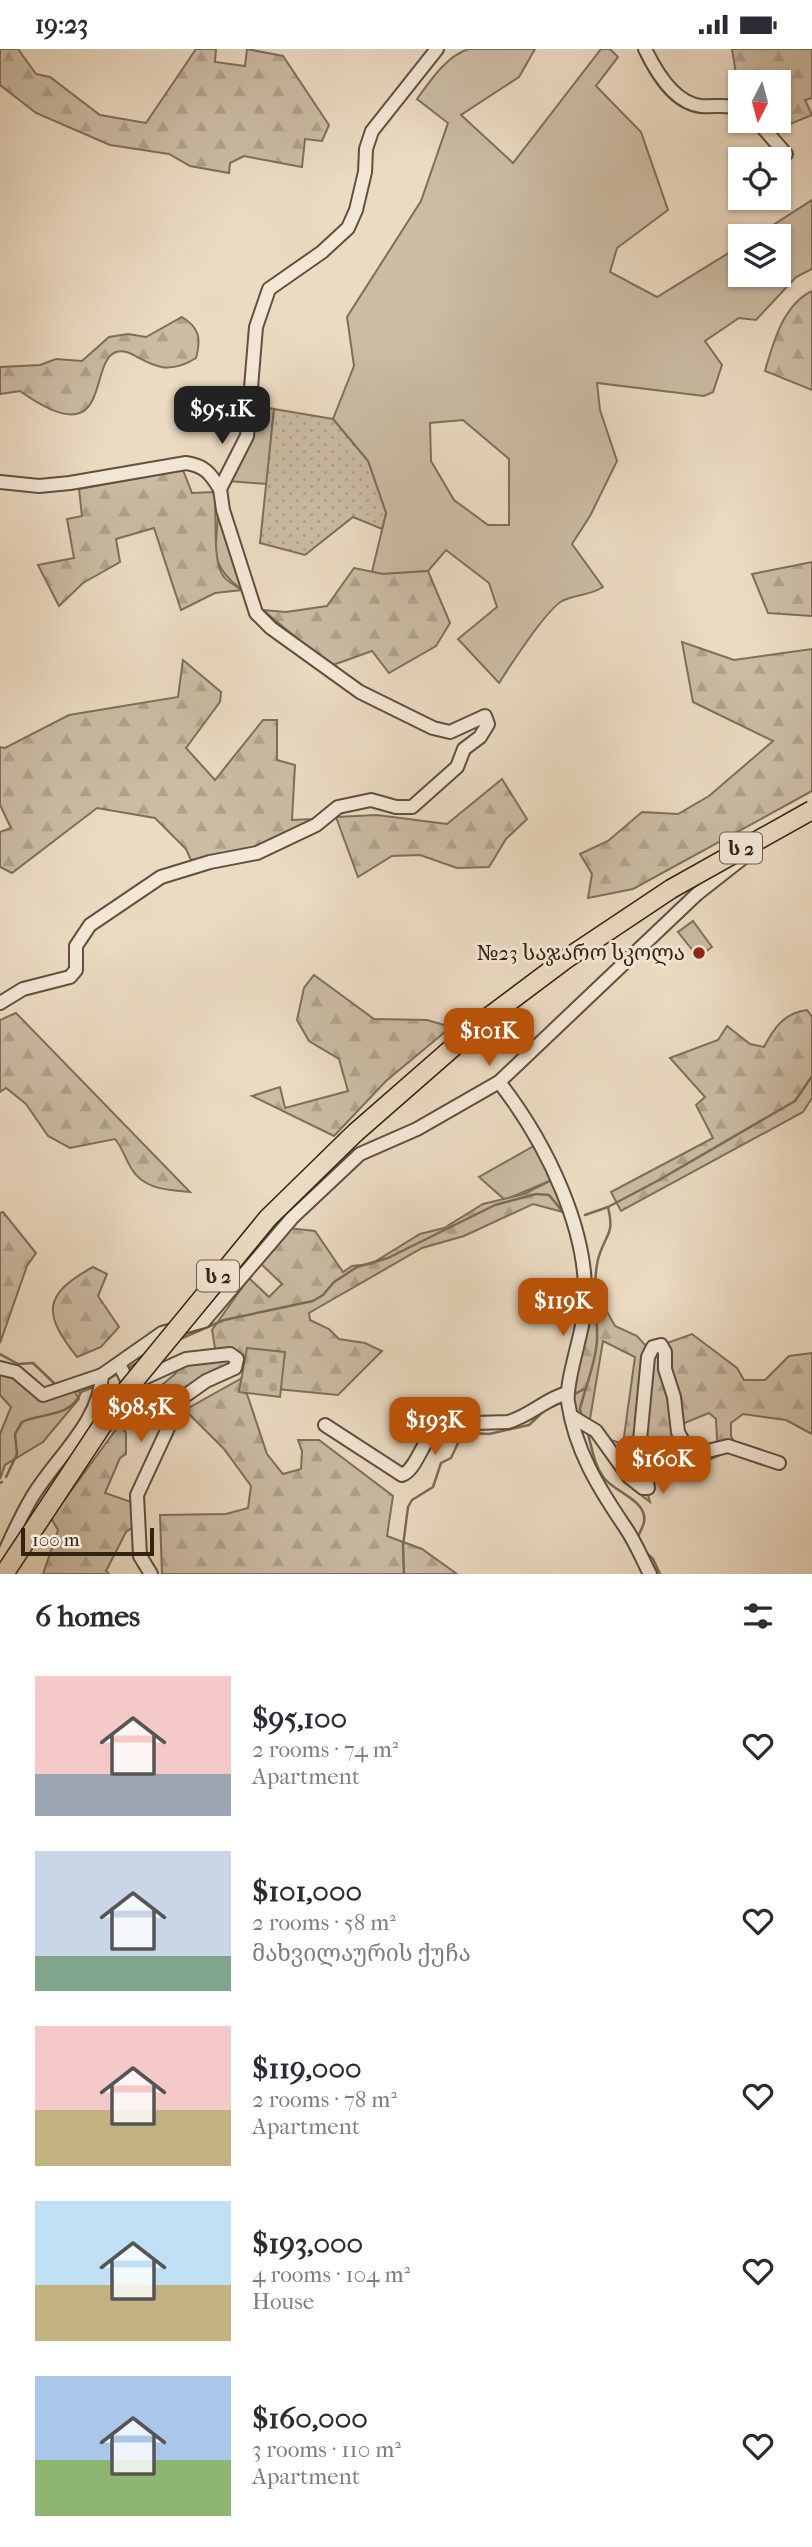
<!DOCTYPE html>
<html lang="en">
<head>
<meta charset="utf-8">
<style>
  body { margin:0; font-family:"IM FELL French Canon","Noto Serif Georgian",serif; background:#f2f2f3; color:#2b2b33; height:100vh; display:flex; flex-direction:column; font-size:26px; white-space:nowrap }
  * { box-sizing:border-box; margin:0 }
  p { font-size:23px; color:#7c7c81 }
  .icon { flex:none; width:38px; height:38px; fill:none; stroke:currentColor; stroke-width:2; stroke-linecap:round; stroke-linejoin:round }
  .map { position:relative; height:1525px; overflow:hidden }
  .side { display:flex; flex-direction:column; background:#fff; flex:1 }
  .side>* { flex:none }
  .needle { width:46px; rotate:186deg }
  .buttons { position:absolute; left:728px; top:21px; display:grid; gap:14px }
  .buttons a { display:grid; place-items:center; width:63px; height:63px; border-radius:0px; background:#fff; box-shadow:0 2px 5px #0004; font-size:35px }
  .scale { position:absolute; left:21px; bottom:18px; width:133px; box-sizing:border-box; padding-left:7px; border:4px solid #322211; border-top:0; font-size:19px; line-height:24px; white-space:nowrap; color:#322211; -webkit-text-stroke:5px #f3e8d7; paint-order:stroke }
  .price { position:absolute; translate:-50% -60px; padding:0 16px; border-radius:14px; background:#b45309; color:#fff; font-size:23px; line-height:46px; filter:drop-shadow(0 2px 4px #0008) }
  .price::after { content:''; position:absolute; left:50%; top:42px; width:21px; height:16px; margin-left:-10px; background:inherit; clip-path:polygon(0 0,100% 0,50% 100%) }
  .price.current { background:#222; color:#fff }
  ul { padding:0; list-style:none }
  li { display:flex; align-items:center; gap:21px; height:175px; padding:0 35px }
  li span { display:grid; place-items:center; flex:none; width:196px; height:140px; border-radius:0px; color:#555 }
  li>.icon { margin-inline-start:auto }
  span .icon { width:84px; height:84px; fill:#fffc; stroke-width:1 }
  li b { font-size:30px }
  h2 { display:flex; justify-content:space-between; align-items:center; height:84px; padding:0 35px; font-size:30px }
  .status { display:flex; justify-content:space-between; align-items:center; height:49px; padding:0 35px; background:#fff; direction:ltr }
  .status svg { height:19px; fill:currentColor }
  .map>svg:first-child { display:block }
  .grass { fill:#ccbca4; stroke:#7f6f5a; stroke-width:2; fill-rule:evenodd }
  .forest { fill:url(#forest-firs); stroke:#7f6f5a; stroke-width:2 }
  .cemetery { fill:url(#cemetery-stones); stroke:#7f6f5a; stroke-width:2 }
  .garden { fill:url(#garden-dots); stroke:#7f6f5a; stroke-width:2 }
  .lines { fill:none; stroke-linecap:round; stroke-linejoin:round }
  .stream { stroke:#7c6b57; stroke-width:2.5 }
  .minor-casing { stroke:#60503d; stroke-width:16 }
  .highway-casing { stroke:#322211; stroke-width:21 }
  .minor { stroke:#f3e8d7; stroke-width:12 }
  .highway { stroke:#ecdbc2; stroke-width:18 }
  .highway-bridge-casing { stroke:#322211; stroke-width:21; stroke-linecap:butt }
  .highway-bridge { stroke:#ecdbc2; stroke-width:18 }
  .poi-dot { fill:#8f2418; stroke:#f3e8d7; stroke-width:2.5 }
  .labels { text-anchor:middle; stroke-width:6; stroke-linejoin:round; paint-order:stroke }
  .shield { fill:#f3e8d7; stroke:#6c5d4c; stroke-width:2 }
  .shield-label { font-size:19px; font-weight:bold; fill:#322211 }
  .poi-label { font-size:21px; fill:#322211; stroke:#f3e8d7; text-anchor:end }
</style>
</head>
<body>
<div class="status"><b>19:23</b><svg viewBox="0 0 49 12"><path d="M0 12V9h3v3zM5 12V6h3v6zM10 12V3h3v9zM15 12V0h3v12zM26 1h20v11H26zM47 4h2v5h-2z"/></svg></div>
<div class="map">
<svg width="812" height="1525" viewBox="0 0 812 1525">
  <defs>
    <pattern id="forest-firs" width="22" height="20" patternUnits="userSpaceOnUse" patternTransform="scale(1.75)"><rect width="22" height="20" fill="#ccbca4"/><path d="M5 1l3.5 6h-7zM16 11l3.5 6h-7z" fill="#b0a18c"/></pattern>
    <pattern id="cemetery-stones" width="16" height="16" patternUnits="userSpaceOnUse" patternTransform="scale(1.75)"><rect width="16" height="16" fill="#ccbca4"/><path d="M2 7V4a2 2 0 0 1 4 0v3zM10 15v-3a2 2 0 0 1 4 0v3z" fill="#b0a18c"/></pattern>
    <pattern id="garden-dots" width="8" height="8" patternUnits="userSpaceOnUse" patternTransform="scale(1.75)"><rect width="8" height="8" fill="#ccbca4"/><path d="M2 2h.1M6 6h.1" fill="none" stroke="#b0a18c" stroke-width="1.8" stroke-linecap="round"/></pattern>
  </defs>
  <rect width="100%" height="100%" fill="#ecdbc2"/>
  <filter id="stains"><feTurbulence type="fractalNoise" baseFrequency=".00286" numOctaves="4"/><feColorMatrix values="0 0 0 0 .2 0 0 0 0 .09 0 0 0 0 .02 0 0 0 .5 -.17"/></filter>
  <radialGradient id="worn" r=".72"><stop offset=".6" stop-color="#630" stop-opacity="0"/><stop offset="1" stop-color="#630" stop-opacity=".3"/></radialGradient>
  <g class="grass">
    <path d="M469,0H535L519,28L461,66L513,114L601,0H610L618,8L596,37L641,83L668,161L617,199L610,223L657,248L740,197V226H779V187H756L812,151V220L796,228L756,271L739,269L705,292L722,316L713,343L704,347L597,334L600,361L617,412L590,467L572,495L603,538C590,547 575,545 562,552C545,562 510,617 499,634L458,590L497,558L489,534L446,501L428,522L383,525L372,523L386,464L368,412L333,370L354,317L347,268L421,152L448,74L417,50C430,32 447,6 469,0ZM463,371L509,410V476H488L454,451L431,412L430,374Z"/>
    <path d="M256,356L274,360L267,435L227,432C246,408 253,386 256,356Z"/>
    <path d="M218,461L242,541C207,515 217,501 218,461Z"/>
    <polygon points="693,872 712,898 698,908 678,883"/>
    <polygon points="539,1094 556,1129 505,1151 479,1128"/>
    <polygon points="11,1323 39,1345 71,1336 79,1350 43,1393 5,1416 0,1430 0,1385 11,1358 0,1346 0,1325"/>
  </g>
  <g class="forest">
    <polygon points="0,0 18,0 36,25 50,28 100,66 146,74 196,0 216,0 215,13 245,17 247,0 283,7 329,76 322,92 305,90 302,118 244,107 230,114 229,124 190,117 169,105 110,96 36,64 0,36"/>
    <polygon points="732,0 812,0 812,49 805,51 812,66 773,82 766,72 779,72 779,33 740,33 740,49"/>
    <path d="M812,242V341L765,322C773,294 783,256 812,242Z"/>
    <path d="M182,268C200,279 201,290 196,309C154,336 136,296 116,303C87,313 114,409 20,342L0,345V318L40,316L56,310L82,312L109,288L128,285L146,288Z"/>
    <path d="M183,421L192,444L214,443C218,464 211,513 224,528C228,533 236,537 242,541L215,544L181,561L154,479L116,490L120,513L83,534L59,557L38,516L74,509L67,470L82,467L79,440Z"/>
    <polygon points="812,513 812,567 768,564 752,525"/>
    <polygon points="354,519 383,525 428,522 450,574 436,597 389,624 372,602 330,617 263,561 286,563 327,557"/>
    <polygon points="682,593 734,611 812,600 812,742 633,840 588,849 592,825 580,805 608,792 642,763 678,765 709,747 773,692 693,653"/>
    <polygon points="183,611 221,643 220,653 186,699 215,731 263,671 277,671 277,711 295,716 292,771 315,770 260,797 191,811 186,800 155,769 97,759 12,824 0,818 0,783 11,779 0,756 0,698 5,699 69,666 178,648"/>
    <polygon points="502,730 527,770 506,790 489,818 457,819 420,806 392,807 358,828 336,768 377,766 447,775"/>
    <polygon points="314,926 374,970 427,971 451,978 386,1032 334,1087 252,1047 280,1038 285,1059 348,1042 339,1010 309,992 297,971 304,939"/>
    <path d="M807,961L812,968V1049L803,1063L621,1162L611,1143L713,1089L696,1056L705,1048L670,1009L718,991L727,977L750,995L764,998C774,979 784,964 807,961Z"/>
    <path d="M16,964L190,1143C168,1141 144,1141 131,1119C125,1109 123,1100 115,1090L70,1099L48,1087L26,1055L6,1039L0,1043V971Z"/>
    <polygon points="556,1129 567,1153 563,1163 533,1155 464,1187 422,1199 309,1264 310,1271 329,1280 339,1290 365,1294 382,1302 338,1346 277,1340 277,1313 236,1314 201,1336 168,1369 162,1336 175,1325 188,1305 216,1305 212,1281 249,1229 269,1248 282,1235 260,1214 288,1179 315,1182 343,1223 352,1217 371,1215 420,1185 444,1179 483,1155 524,1145"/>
    <polygon points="3,1163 36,1204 27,1217 0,1294 0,1164"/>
    <path d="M93,1218L107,1225L98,1247L119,1278L101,1298L77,1308C43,1265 42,1246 93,1218Z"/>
    <polygon points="586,1225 603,1244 606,1261 615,1277 637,1287 656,1308 667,1294 692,1285 737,1319 744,1331 765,1331 789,1307 812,1304 812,1385 786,1371 743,1365 731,1374 731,1387 737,1399 711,1410 717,1391 716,1370 709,1364 677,1377 685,1400 639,1411 650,1453 633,1440 602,1388 623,1395 635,1308 603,1292 589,1376 571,1365 568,1340"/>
    <polygon points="242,1329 239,1342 247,1345 267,1405 283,1425 301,1420 302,1402 298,1391 319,1391 393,1447 387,1487 422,1500 457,1525 162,1525 160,1466 226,1465 248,1459 251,1437 224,1400 185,1361"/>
    <polygon points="120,1375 126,1384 126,1405 120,1409 105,1444 140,1456 140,1473 126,1483 106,1522 109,1525 43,1525 58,1481 51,1469"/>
  </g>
  <polygon class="cemetery" points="247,1299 285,1303 280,1348 239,1343"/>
  <polygon class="garden" points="274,360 333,370 368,412 386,464 382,480 353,468 305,506 260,494"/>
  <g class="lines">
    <g class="stream">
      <polyline points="585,1166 608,1158 659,1131 795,1052 812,1027"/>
      <polyline points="180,1290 224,1271 313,1252 323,1246 334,1233 357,1218 388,1209 495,1156 536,1145 549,1146 563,1163"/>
      <polyline points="0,1305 18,1315 33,1314 57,1337"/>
      <polyline points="125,1321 140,1312"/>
      <polyline points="107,1331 119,1324"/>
      <polyline points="73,1341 81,1343 93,1338"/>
      <polyline points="571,1347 584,1340"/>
      <path d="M582,1370L580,1360C585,1338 596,1314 597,1291C598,1266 591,1228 600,1204C608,1182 614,1184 608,1158"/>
      <path d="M587,1382C592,1398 594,1417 605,1430C615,1443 648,1452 644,1473C643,1479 639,1483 638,1489"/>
      <path d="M6,1428L17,1405L15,1385L22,1373C39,1364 72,1369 81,1343"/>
      <polyline points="0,1434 2,1433"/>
      <polyline points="642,1500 653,1510 660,1525"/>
      <polyline points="404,1525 403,1497 408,1458 412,1451 433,1438 441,1414 451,1409 459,1392 471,1384 489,1385 529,1376 546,1360 563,1353"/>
    </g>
    <defs>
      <g id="minor">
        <path d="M645,0C656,23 674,54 701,57C715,58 727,55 740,59"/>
        <polyline points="757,72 786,105"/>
        <path d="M0,433L39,437L70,434L186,414C205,417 210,424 220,440"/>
        <polyline points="0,954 23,940 70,928 76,921 76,897 90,876 161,828 210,813 257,804 316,776 338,758 371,751 396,758 412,758 457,718 464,700 480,688 488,675 485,667 450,683 433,679 360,643 271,579 256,564 223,461 220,440 247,387 256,278 269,240 322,203 348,179 356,161 365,123 366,100 372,82 437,0"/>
        <path d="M499,1033C545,1092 593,1186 584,1264C582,1287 565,1334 568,1353C575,1401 598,1438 625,1478C635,1492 642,1510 650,1525"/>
        <polyline points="119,1315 128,1333 133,1334 186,1310 230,1305 237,1310 235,1319 206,1332 182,1349 137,1446 140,1507 151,1525"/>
        <polyline points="0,1319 16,1323 43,1346 102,1326 162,1284 204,1272 292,1169 360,1105 417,1080 499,1033 697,845 753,801"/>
        <polyline points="571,1367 596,1382 629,1428 643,1439 648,1439 640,1391 648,1308 653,1298 661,1296 665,1303 665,1320 674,1348 678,1383 686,1398 700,1404 728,1397 779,1414"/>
        <path d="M325,1376L402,1426C418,1420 423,1386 442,1375L508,1373C530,1367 545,1350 567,1344"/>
        <path d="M0,1513C10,1492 19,1470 31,1450C54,1410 100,1374 102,1326"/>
      </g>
      <polyline id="highway" points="482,973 566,910 671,840"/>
    </defs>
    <use href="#minor" class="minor-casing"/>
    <use href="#highway" class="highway-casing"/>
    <use href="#minor" class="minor"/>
    <use href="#highway" class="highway"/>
    <defs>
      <g id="highway-bridge">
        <polyline points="671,840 812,761"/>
        <polyline points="4,1525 121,1348 268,1169 355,1084 482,973"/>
      </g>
    </defs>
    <use href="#highway-bridge" class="highway-bridge-casing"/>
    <use href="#highway-bridge" class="highway-bridge"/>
  </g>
  <circle class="poi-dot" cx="699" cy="904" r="7"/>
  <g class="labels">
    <g class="shield">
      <rect x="720" y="783.5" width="42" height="31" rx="5"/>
      <rect x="197" y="1211.5" width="42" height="31" rx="5"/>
    </g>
    <g class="shield-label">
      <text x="741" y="806">ს 2</text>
      <text x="218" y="1234">ს 2</text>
    </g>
    <g class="poi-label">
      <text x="685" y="911">№23 საჯარო სკოლა</text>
    </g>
  </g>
  <rect width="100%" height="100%" filter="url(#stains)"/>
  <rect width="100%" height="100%" fill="url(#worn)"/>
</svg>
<div class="buttons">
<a><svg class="needle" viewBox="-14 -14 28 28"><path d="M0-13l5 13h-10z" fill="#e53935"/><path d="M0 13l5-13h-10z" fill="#7c7c81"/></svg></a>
<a><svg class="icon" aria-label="locate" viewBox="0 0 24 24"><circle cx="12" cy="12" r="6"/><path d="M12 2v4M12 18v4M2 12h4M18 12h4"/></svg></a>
<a><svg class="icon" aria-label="layers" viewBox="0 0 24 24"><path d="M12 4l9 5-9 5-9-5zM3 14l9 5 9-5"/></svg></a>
</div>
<div class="scale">100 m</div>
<b class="price current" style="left:222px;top:397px">$95.1K</b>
<b class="price" style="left:489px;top:1019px">$101K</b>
<b class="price" style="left:563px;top:1289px">$119K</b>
<b class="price" style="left:141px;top:1395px">$98.5K</b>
<b class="price" style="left:435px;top:1408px">$193K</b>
<b class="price" style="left:663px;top:1447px">$160K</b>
</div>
<section class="side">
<h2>6 homes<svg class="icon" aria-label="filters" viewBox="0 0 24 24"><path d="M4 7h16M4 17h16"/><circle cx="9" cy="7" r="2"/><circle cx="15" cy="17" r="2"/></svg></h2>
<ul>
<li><span style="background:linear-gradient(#f6c9c9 70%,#9aa5b1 0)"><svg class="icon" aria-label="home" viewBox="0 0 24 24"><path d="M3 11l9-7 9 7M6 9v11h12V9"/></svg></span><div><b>$95,100</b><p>2 rooms · 74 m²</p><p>Apartment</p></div><svg class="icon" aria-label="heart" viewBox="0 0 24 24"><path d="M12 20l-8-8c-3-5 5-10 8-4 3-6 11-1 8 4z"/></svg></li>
<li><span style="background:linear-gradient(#c9d6e8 75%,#7fa58c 0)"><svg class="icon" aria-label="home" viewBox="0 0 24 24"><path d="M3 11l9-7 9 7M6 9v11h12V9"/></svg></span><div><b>$101,000</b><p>2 rooms · 58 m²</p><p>მახვილაურის ქუჩა</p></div><svg class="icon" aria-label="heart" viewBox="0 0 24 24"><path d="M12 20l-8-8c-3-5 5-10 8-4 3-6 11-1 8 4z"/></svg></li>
<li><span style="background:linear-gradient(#f6c9c9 60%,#c2b280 0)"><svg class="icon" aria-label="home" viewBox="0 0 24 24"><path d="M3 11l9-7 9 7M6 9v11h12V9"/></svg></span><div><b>$119,000</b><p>2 rooms · 78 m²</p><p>Apartment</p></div><svg class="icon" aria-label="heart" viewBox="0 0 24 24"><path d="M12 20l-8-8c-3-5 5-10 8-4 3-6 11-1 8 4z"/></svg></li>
<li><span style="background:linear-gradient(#bfe0f5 60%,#c2b280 0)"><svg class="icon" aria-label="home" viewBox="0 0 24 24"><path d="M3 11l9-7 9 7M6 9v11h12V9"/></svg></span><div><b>$193,000</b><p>4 rooms · 104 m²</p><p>House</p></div><svg class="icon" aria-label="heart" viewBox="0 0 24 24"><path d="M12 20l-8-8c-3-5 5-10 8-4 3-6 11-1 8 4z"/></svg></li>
<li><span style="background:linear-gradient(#a9c7e8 60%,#8fb573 0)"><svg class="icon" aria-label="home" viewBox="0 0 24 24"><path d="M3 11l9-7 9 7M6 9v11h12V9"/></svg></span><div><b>$160,000</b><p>3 rooms · 110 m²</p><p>Apartment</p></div><svg class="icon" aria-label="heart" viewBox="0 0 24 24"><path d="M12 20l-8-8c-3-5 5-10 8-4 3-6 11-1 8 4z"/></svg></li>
</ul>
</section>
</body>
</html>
